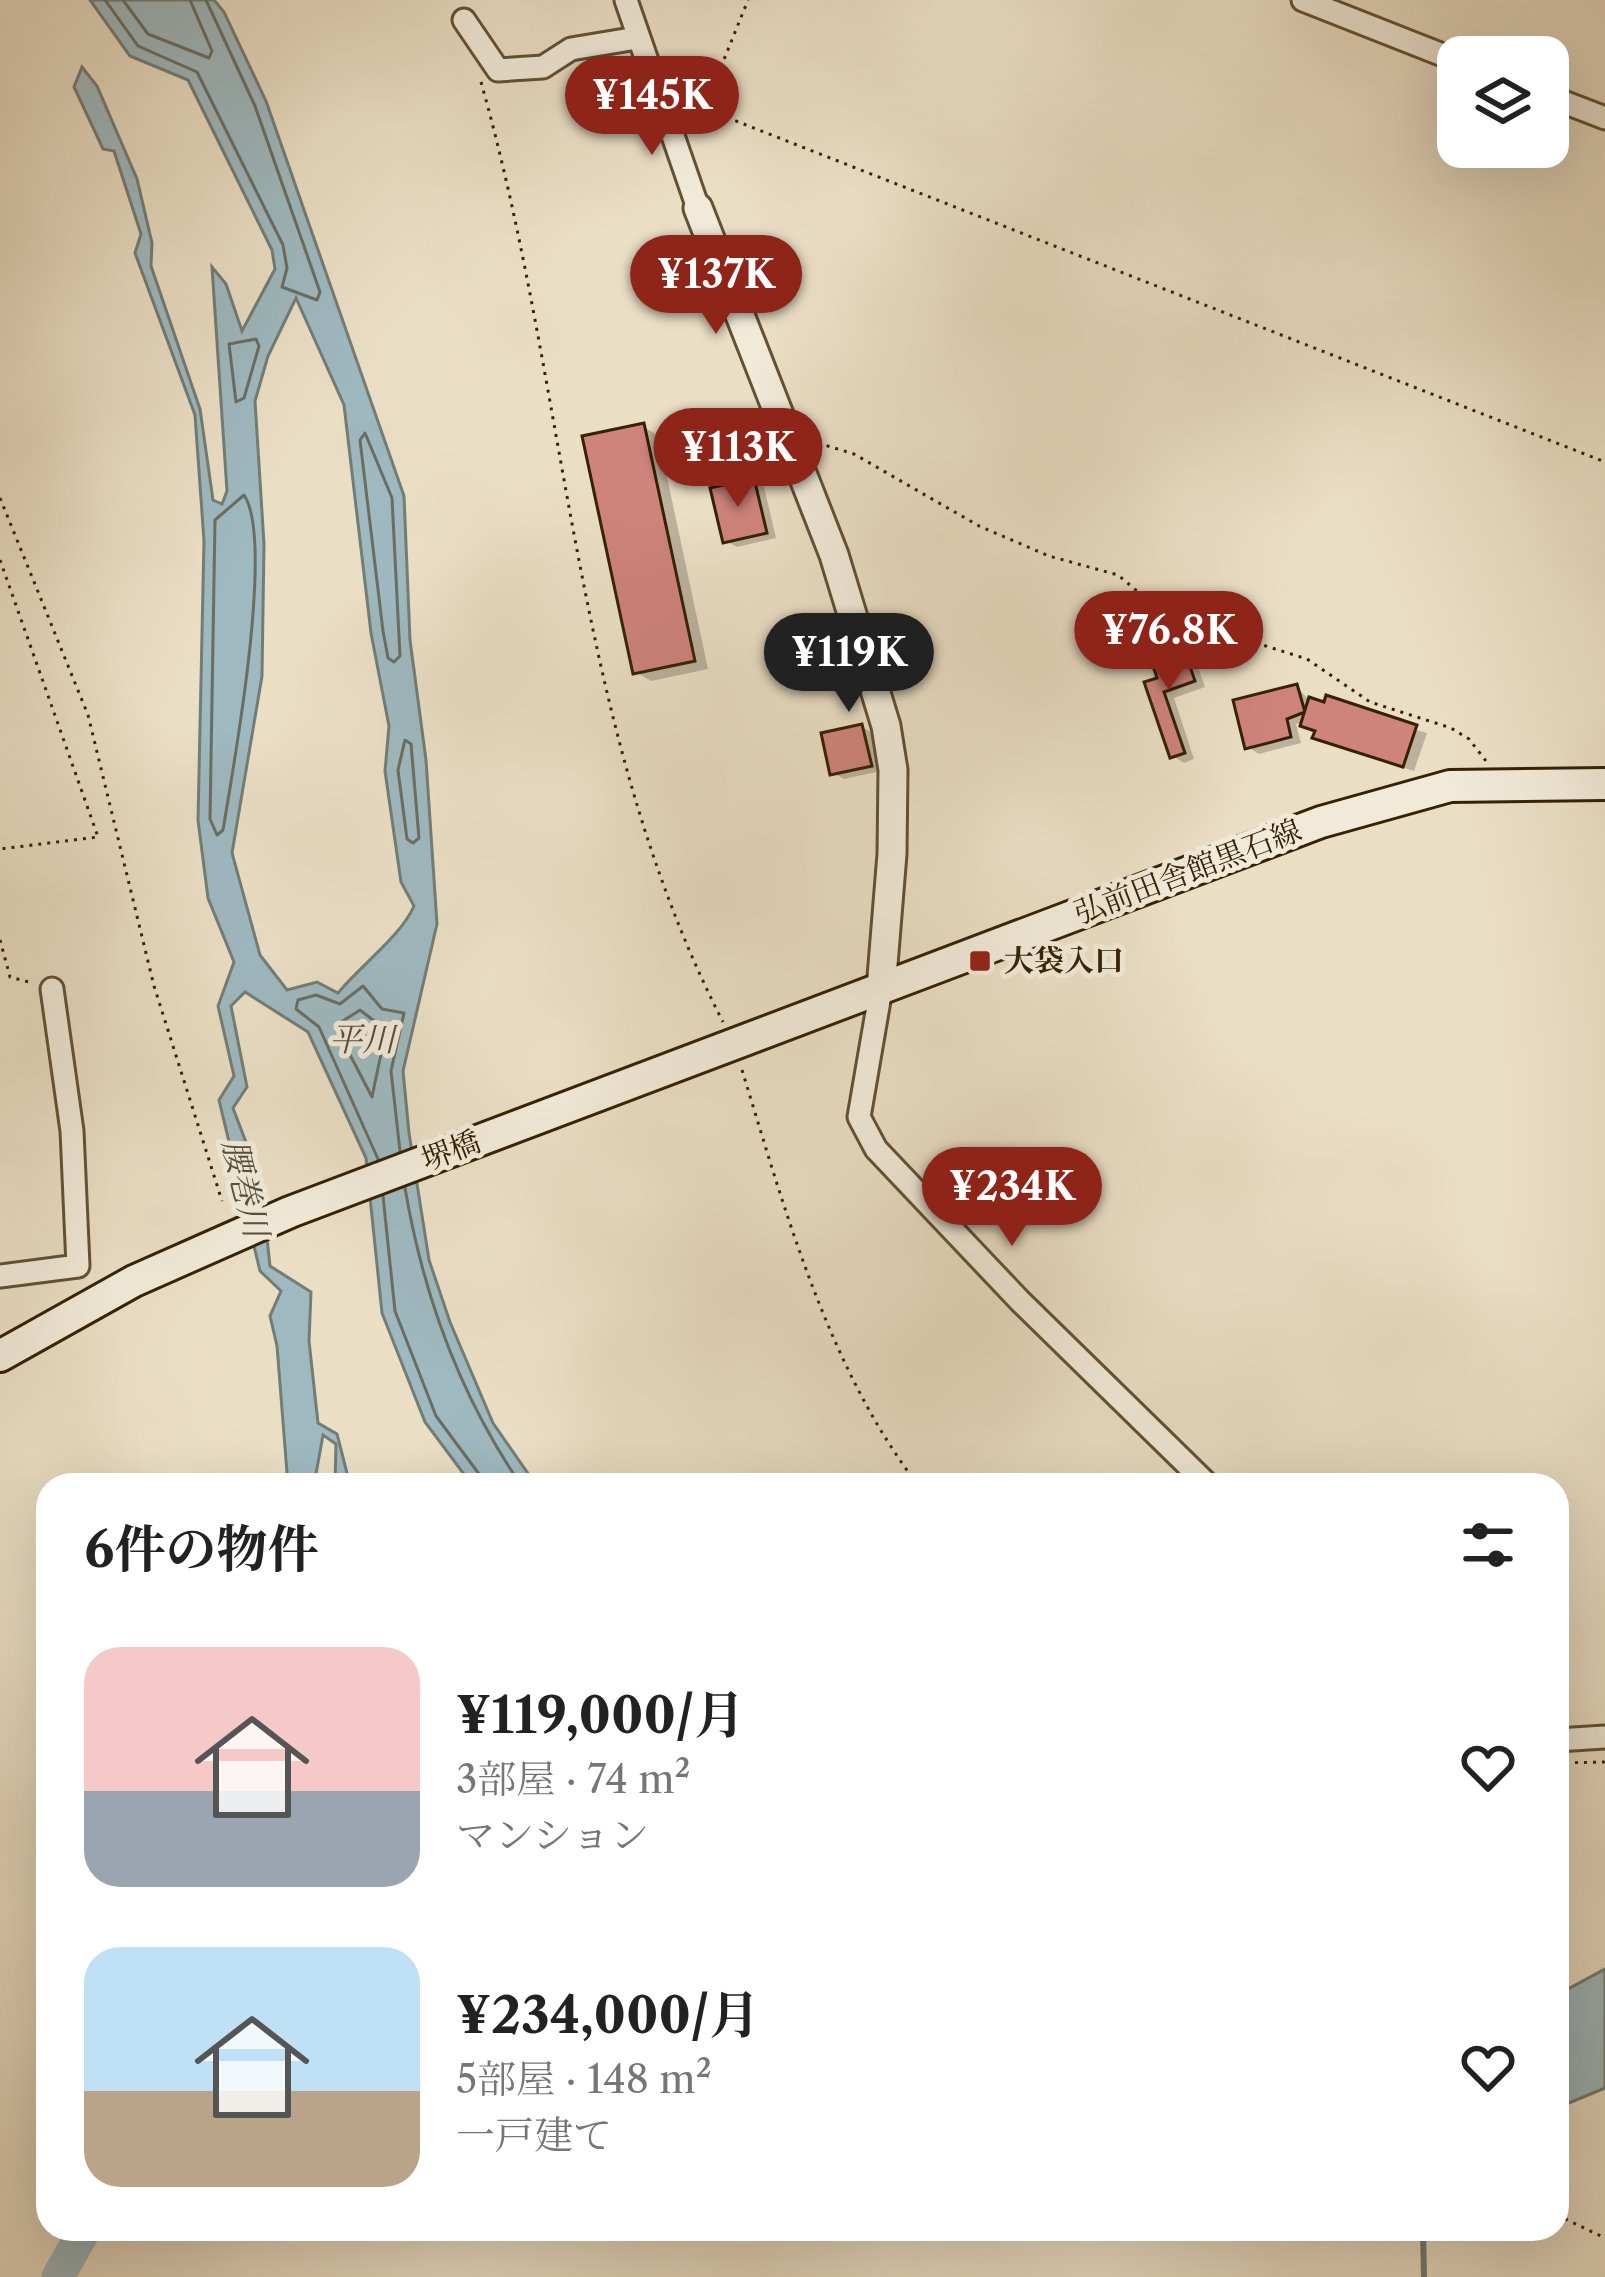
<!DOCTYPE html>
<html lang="ja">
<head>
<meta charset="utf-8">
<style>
  body { margin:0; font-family:"Libre Caslon Text","Noto Serif JP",serif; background:#f6f6f6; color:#222; height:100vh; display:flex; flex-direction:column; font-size:45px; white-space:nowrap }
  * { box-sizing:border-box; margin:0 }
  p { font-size:39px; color:#767676 }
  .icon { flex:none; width:66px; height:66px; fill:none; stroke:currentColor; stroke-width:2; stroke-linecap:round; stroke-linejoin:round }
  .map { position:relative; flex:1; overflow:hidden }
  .sheet { position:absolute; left:36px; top:1473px; width:1533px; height:768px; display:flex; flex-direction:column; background:#fff; border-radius:36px; box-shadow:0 12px 48px #0002 }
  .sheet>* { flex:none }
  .controls { position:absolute; left:1437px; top:36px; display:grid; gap:24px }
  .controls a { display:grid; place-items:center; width:132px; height:132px; border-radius:24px; background:#fff; box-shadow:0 12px 48px #0002; font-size:60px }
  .price { position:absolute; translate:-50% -102px; padding:0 27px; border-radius:42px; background:#8f2418; color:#fff; font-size:39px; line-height:78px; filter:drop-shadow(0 3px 6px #0008) }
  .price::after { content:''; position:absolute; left:50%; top:72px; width:36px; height:27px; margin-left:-18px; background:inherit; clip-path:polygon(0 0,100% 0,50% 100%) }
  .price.active { background:#222; color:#fff }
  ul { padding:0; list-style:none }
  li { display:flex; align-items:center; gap:36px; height:300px; padding:0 48px }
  li span { display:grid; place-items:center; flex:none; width:336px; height:240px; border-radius:36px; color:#555 }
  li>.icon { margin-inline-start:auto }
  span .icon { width:144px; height:144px; fill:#fffc; stroke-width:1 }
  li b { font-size:51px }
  h2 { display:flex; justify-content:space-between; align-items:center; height:144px; padding:0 48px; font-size:51px }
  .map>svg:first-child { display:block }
  .water { fill:#9eb9c0; stroke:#747d75; stroke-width:3; fill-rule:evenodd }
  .shadow { fill:#0003 }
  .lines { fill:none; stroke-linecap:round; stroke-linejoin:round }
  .shore { stroke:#6a6e62; stroke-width:3 }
  .stream { stroke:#747d75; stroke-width:6 }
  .river { stroke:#9eb9c0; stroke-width:33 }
  .building { fill:#ce837c; stroke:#352204; stroke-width:3 }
  .minor-casing { stroke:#625134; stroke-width:27 }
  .tertiary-casing { stroke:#625134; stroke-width:33 }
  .secondary-casing { stroke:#352204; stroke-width:36 }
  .path { stroke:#352204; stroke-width:3; stroke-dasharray:3 6; stroke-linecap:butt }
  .minor { stroke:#f1ead9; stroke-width:21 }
  .tertiary { stroke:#f1ead9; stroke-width:27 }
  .secondary { stroke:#f1ead9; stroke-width:30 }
  .poi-dot { fill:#8f2418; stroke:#f1ead9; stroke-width:4.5 }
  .labels { text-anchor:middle; stroke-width:10; stroke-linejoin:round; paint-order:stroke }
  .street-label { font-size:30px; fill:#352204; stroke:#f1ead9 }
  .poi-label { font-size:30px; font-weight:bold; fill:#352204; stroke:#f1ead9; text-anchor:start }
  .water-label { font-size:33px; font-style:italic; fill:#544f3c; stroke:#f1ead9 }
</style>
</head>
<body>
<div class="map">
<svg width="1605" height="2277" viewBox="0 0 1605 2277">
  <rect width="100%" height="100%" fill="#eadec5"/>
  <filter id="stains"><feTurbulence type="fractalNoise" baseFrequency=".00167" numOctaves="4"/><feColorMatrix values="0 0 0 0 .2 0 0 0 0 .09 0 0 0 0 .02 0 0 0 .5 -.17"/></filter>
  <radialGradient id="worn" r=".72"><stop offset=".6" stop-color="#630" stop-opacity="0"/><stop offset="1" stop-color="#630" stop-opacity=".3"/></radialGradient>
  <g class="water">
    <path d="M90,0H214L224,12L266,101L404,496L410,640L426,760L437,924L403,1071L409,1133L429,1260L450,1322L493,1423L536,1485H472L425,1422L382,1313L366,1158L308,1032L245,992L231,1006L247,1087L233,1108L261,1182L270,1266L311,1292L309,1341L318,1423L337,1434L350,1485H335L336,1444L323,1435L314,1485H288L277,1346L270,1316L281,1291L260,1271L219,1100L234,1076L218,1006L234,962L208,898L198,820L204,541L195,415L135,253L141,234L114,151L103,149L74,87L82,67L97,86L137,179L152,243L151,266L200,409L213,500L222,504L227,491L212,267L226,284L242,331L275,269L272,250L188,80L130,56ZM296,298L344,405L371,633L389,726L385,771L401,882L414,906C401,936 361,965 338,993L317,982L287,990L260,955L232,853L262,676L264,544L255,401L268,356Z"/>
    <polygon points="1605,1969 1605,2088 1557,2108 1557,1995"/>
  </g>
  <g class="shadow">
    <polygon points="643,427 658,435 708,669 651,681 636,672"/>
    <polygon points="754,481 764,487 776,538 737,547 726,541"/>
    <polygon points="1183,649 1194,656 1205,687 1174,698 1194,759 1184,763 1173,756 1161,679"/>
    <polygon points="1297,687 1309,700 1427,733 1414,771 1327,743 1301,723 1296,724 1301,743 1259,754 1248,747"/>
    <polygon points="862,727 873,733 881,771 844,779 833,773"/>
  </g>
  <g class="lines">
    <g class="shore">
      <polyline points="105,0 138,46 197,72 283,245 287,268 282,287 317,300 320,292 255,106 206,0"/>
      <polyline points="123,0 148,34 209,58 212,51 190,0"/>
      <polygon points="256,339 259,346 244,398 236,402 229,344"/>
      <polygon points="365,433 392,498 400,656 394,662 388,658 383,631 360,440"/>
      <path d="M244,495C275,541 233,769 223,830L217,835L210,819L215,520Z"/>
      <polygon points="405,740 411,744 419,838 413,843 407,839 398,770"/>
      <polygon points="360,1010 386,1030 372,1097 335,1026"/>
      <polyline points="378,1159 319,1027 296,1009 298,1000 316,995 340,1004 363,986 382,1009 404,1013 391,1071 400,1151"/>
      <path d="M405,1188C423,1294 460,1396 521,1485"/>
      <polyline points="383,1196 395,1311 436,1416 479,1474 481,1485"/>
    </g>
    <polyline class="stream" points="1423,2229 1424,2277"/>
    <polyline class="river" points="58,2277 85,2229"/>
  </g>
  <g class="building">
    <polygon points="644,423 695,661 633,674 582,436"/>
    <polygon points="754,478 767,533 723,543 710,488"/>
    <polygon points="1183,646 1195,681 1164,692 1185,753 1170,758 1144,682 1157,678 1150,657"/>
    <polygon points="1297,684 1305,712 1287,719 1291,737 1245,749 1233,700"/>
    <polygon points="1326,695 1417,725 1403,767 1312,738 1315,731 1300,726 1309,697 1324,702"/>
    <polygon points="862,724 872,766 830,775 821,733"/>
  </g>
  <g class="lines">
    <defs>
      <g id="minor">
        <polyline points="626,0 698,208"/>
        <polyline points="1303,0 1458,61"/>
        <polyline points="464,20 498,70 543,67 571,49 637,38"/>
        <polyline points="1548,96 1605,118"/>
        <polyline points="881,989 859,1117 876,1149 1020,1301 1208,1485"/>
        <polyline points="0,1276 78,1266 72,1131 52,989"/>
        <polyline points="1557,1740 1605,1737"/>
      </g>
      <polyline id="tertiary" points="698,208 834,555 886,726 893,770 892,854 881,989"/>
      <polyline id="secondary" points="0,1356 134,1281 290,1212 1321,822 1450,786 1605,784"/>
    </defs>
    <use href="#minor" class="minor-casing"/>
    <use href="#tertiary" class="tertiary-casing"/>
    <use href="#secondary" class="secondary-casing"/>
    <g class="path">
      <path d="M481,82C569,393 573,730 723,1022"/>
      <polyline points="685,101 1605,462"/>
      <polyline points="704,109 748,0"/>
      <polyline points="818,443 854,454 979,526 1049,556 1118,575 1164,614 1307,659 1370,702 1451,728 1469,739 1486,761"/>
      <polyline points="0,498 88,715 154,986 222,1201"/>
      <polyline points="0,560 98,837 0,849"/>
      <polyline points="0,940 10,977 33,983"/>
      <path d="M742,1070C785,1210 828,1368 918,1485"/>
      <polyline points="1557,1763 1605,1762"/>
      <polyline points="1557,2215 1605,2238"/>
    </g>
    <use href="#minor" class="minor"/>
    <use href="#tertiary" class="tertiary"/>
    <use href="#secondary" class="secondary"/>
  </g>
  <rect class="poi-dot" x="968" y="949" width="24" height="24" rx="6"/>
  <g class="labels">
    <g class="street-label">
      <text transform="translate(1188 872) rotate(-21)" y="10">弘前田舎館黒石線</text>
      <text transform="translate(451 1151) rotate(-21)" y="10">堺橋</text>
    </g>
    <g class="poi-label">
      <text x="1004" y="971">大袋入口</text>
    </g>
    <g class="water-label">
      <text x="362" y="1051">平川</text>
      <text transform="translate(246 1188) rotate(76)" y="12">腰巻川</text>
    </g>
  </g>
  <rect width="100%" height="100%" filter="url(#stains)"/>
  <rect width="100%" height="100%" fill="url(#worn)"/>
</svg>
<div class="controls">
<a><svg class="icon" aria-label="layers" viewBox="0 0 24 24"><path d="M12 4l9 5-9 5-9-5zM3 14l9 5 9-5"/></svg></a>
</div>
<b class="price" style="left:652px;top:158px">¥145K</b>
<b class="price" style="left:716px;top:337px">¥137K</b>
<b class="price" style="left:738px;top:510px">¥113K</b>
<b class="price" style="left:1169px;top:693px">¥76.8K</b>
<b class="price active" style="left:849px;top:715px">¥119K</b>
<b class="price" style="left:1012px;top:1249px">¥234K</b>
<section class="sheet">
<h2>6件の物件<svg class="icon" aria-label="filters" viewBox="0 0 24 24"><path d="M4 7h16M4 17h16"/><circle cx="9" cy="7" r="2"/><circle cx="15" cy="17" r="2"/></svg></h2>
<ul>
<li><span style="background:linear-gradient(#f6c9c9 60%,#9aa5b1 0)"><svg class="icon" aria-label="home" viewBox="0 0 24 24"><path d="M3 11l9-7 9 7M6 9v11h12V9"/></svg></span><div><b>¥119,000/月</b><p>3部屋 · 74 m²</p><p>マンション</p></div><svg class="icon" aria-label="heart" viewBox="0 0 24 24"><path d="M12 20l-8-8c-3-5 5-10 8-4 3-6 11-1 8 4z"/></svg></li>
<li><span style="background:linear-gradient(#bfe0f5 60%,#b9a48a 0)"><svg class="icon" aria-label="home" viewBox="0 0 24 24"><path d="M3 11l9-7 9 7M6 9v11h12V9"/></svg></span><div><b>¥234,000/月</b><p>5部屋 · 148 m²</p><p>一戸建て</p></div><svg class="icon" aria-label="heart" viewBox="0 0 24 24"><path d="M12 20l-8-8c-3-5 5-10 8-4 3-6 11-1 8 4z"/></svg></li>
</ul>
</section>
</div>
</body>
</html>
